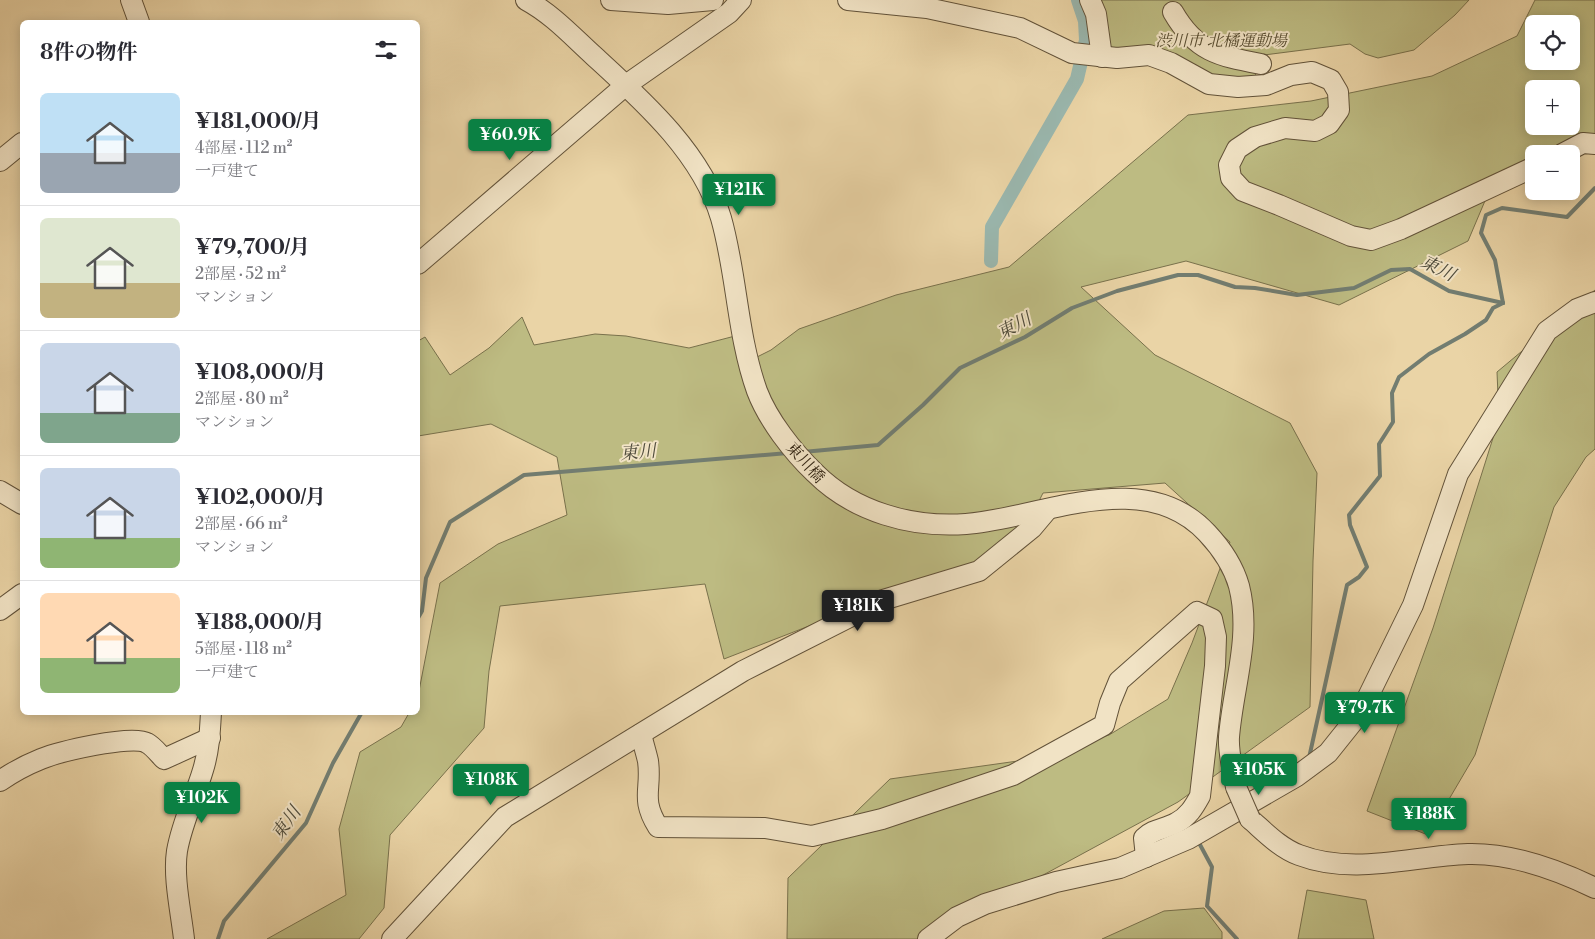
<!DOCTYPE html>
<html lang="ja">
<head>
<meta charset="utf-8">
<style>
  body { margin:0; font-family:"Libre Bodoni","Noto Serif JP",serif; background:#f7f7f7; color:#2b2b33; height:100vh; display:flex; flex-direction:column; font-size:19px; white-space:nowrap }
  * { box-sizing:border-box; margin:0 }
  p { font-size:16px; color:#7c7c81 }
  .icon { flex:none; width:28px; height:28px; fill:none; stroke:currentColor; stroke-width:2; stroke-linecap:round; stroke-linejoin:round }
  .map { position:relative; flex:1; overflow:hidden }
  .drawer { position:absolute; left:20px; top:20px; width:400px; height:695px; display:flex; flex-direction:column; background:#fff; border-radius:8px; box-shadow:0 2px 12px #0003 }
  .drawer>* { flex:none }
  .buttons { position:absolute; left:1525px; top:15px; display:grid; gap:10px }
  .buttons a { display:grid; place-items:center; width:55px; height:55px; border-radius:8px; background:#fff; box-shadow:0 2px 12px #0003; font-size:25px }
  .price { position:absolute; translate:-50% -42px; padding:0 11px; border-radius:5px; background:#0b8043; color:#fff; font-size:16px; line-height:32px; filter:drop-shadow(0 1px 2px #0008) }
  .price::after { content:''; position:absolute; left:50%; top:30px; width:15px; height:11px; margin-left:-8px; background:inherit; clip-path:polygon(0 0,100% 0,50% 100%) }
  .price.selected { background:#222; color:#fff }
  ul { padding:0; list-style:none }
  li { display:flex; align-items:center; gap:15px; height:125px; padding:0 20px }
  li+li { border-top:1px solid #e1e1e2 }
  li span { display:grid; place-items:center; flex:none; width:140px; height:100px; border-radius:8px; color:#555 }
  li>.icon { margin-inline-start:auto }
  span .icon { width:60px; height:60px; fill:#fffc; stroke-width:1 }
  li b { font-size:21px }
  h2 { display:flex; justify-content:space-between; align-items:center; height:60px; padding:0 20px; font-size:21px }
  .map>svg:first-child { display:block }
  .green { fill:#bdbb82; stroke:#79714c; fill-rule:evenodd }
  .lines { fill:none; stroke-linecap:round; stroke-linejoin:round }
  .stream { stroke:#727d71; stroke-width:4 }
  .canal { stroke:#9ab7ae; stroke-width:14 }
  .minor-casing { stroke:#625239; stroke-width:22 }
  .minor { stroke:#f1e3c5; stroke-width:20 }
  .minor-bridge-casing { stroke:#625239; stroke-width:22; stroke-linecap:butt }
  .minor-bridge { stroke:#f1e3c5; stroke-width:20 }
  .labels { text-anchor:middle; stroke-width:4; stroke-linejoin:round; paint-order:stroke }
  .park-label { font-size:16px; font-style:italic; fill:#574c30; stroke:#f1e3c5 }
  .street-label { font-size:16px; fill:#352715; stroke:#f1e3c5 }
  .water-label { font-size:18px; font-style:italic; fill:#4e4b3b; stroke:#f1e3c5 }
</style>
</head>
<body>
<div class="map">
<svg width="1595" height="939" viewBox="0 0 1595 939">
  <rect width="100%" height="100%" fill="#ead4a6"/>
  <filter id="stains"><feTurbulence type="fractalNoise" baseFrequency=".004" numOctaves="4"/><feColorMatrix values="0 0 0 0 .2 0 0 0 0 .09 0 0 0 0 .02 0 0 0 .5 -.17"/></filter>
  <radialGradient id="worn" r=".72"><stop offset=".6" stop-color="#630" stop-opacity="0"/><stop offset="1" stop-color="#630" stop-opacity=".3"/></radialGradient>
  <g class="green">
    <polygon points="1096,0 1469,0 1455,15 1414,50 1378,58 1365,54 1350,44 1264,55 1258,57 1255,79 1225,82 1112,53"/>
    <path d="M1535,0H1595V138L1562,154H1534V168L1490,189L1468,241L1339,305L1186,261L1081,287L1155,355L1290,423L1317,473L1313,561L1310,707L1178,802L925,939H787L788,878L890,779L1032,759L1109,735L1168,699L1192,643L1230,542L1165,483L1043,493L1023,533L978,568L883,594L809,626L724,659L705,584L500,606L489,671L484,728L390,835L384,908L359,939H267L346,895L339,829L360,752L401,727L409,713L418,712V696L440,583L498,544L567,515L557,457L491,424L418,436V341L425,337L450,375L489,348L522,317L534,345L595,334L626,336L689,348L735,336L755,358L771,350L799,329L896,295L1009,267L1188,115L1311,101L1432,76L1517,36ZM1534,24H1571V61H1534ZM1534,89H1571V126H1534Z"/>
    <polygon points="1595,290 1595,449 1586,457 1554,507 1475,755 1428,835 1367,811 1433,628 1499,419 1497,372"/>
    <polygon points="1307,890 1366,900 1374,939 1298,939"/>
    <polygon points="1204,908 1222,932 1222,939 1102,939 1164,911"/>
  </g>
  <g class="lines">
    <g class="stream">
      <polyline points="1503,303 1495,260 1481,233 1486,215 1502,208 1567,217 1595,188"/>
      <polyline points="803,452 878,445 923,405 960,368 1025,337 1072,308 1117,291 1178,275 1198,275 1235,287 1255,288 1297,295 1354,288 1391,270 1410,269 1449,291 1503,303"/>
      <polyline points="418,618 422,611 426,578 450,522 524,475 788,453"/>
      <polyline points="1309,758 1347,585 1359,577 1367,567 1350,525 1349,515 1380,476 1379,444 1393,422 1392,393 1399,377 1429,354 1465,334 1486,320 1493,308 1503,303"/>
      <polyline points="1198,841 1212,867 1207,906 1237,939"/>
      <polyline points="218,939 224,921 306,823 333,763 362,712"/>
    </g>
    <polyline class="canal" points="991,261 992,227 1077,79 1086,40 1085,21 1078,0"/>
    <defs>
      <g id="minor">
        <polyline points="131,0 139,22"/>
        <path d="M526,0C552,14 572,36 594,56C642,100 702,153 721,218C737,274 737,335 757,391C768,420 793,452 815,473C854,512 912,528 966,524C1042,518 1144,465 1207,533C1222,549 1233,565 1239,586C1252,637 1233,686 1229,737C1228,753 1233,771 1236,787"/>
        <polyline points="611,0 668,4 713,0"/>
        <polyline points="848,0 927,8 1020,28 1072,53 1117,58 1149,55 1171,63 1209,84 1238,87 1266,85 1291,75 1312,72 1331,80 1338,92 1339,110 1329,124 1315,131 1285,128 1255,137 1237,149 1229,165 1231,178 1243,191 1279,205 1351,236 1371,240 1401,229 1534,167"/>
        <polyline points="1090,0 1096,14 1102,57"/>
        <path d="M1173,12C1196,52 1219,56 1261,64"/>
        <polyline points="1562,154 1583,143 1595,144"/>
        <polyline points="0,161 22,143"/>
        <polyline points="418,264 626,85 729,13 741,0"/>
        <polyline points="0,491 22,504"/>
        <polyline points="0,610 22,594"/>
        <path d="M641,734C643,743 646,752 648,761C652,790 640,798 658,827L765,828L812,836L882,819L1013,775L1104,725L1110,703L1119,681L1197,612L1212,619L1216,637L1215,666L1200,796C1194,807 1188,817 1176,823C1165,829 1153,829 1144,838L1146,857"/>
        <path d="M0,781C13,772 26,765 41,759C58,752 132,734 147,743C153,746 159,754 164,759L210,738"/>
        <path d="M1250,819C1265,832 1280,848 1299,855C1354,876 1412,856 1468,854C1512,853 1556,869 1595,888"/>
        <path d="M184,939C181,912 173,877 177,851C182,822 195,797 203,770C209,751 210,732 211,712"/>
        <polyline points="392,939 505,817 743,671 883,600 979,571 1032,528 1048,509"/>
        <polyline points="928,939 957,917 985,904 1056,882 1120,868 1188,839 1297,776 1328,753 1360,713 1413,605 1458,474 1547,331 1577,309 1595,302"/>
      </g>
    </defs>
    <use href="#minor" class="minor-casing"/>
    <use href="#minor" class="minor"/>
    <defs>
      <polyline id="minor-bridge" points="1236,787 1250,819"/>
    </defs>
    <use href="#minor-bridge" class="minor-bridge-casing"/>
    <use href="#minor-bridge" class="minor-bridge"/>
  </g>
  <g class="labels">
    <g class="park-label">
      <text x="1221" y="46">渋川市 北橘運動場</text>
    </g>
    <g class="street-label">
      <text transform="translate(806 462) rotate(48)" y="6">東川橋</text>
    </g>
    <g class="water-label">
      <text transform="translate(1438 268) rotate(26)" y="6">東川</text>
      <text transform="translate(1014 326) rotate(-28)" y="6">東川</text>
      <text transform="translate(638 452) rotate(-5)" y="6">東川</text>
      <text transform="translate(286 823) rotate(-55)" y="6">東川</text>
    </g>
  </g>
  <rect width="100%" height="100%" filter="url(#stains)"/>
  <rect width="100%" height="100%" fill="url(#worn)"/>
</svg>
<div class="buttons">
<a><svg class="icon" aria-label="locate" viewBox="0 0 24 24"><circle cx="12" cy="12" r="6"/><path d="M12 2v4M12 18v4M2 12h4M18 12h4"/></svg></a>
<a>+</a>
<a>−</a>
</div>
<b class="price" style="left:510px;top:161px">¥60.9K</b>
<b class="price" style="left:739px;top:216px">¥121K</b>
<b class="price selected" style="left:858px;top:632px">¥181K</b>
<b class="price" style="left:1365px;top:734px">¥79.7K</b>
<b class="price" style="left:1259px;top:796px">¥105K</b>
<b class="price" style="left:491px;top:806px">¥108K</b>
<b class="price" style="left:202px;top:824px">¥102K</b>
<b class="price" style="left:1429px;top:840px">¥188K</b>
<section class="drawer">
<h2>8件の物件<svg class="icon" aria-label="filters" viewBox="0 0 24 24"><path d="M4 7h16M4 17h16"/><circle cx="9" cy="7" r="2"/><circle cx="15" cy="17" r="2"/></svg></h2>
<ul>
<li><span style="background:linear-gradient(#bfe0f5 60%,#9aa5b1 0)"><svg class="icon" aria-label="home" viewBox="0 0 24 24"><path d="M3 11l9-7 9 7M6 9v11h12V9"/></svg></span><div><b>¥181,000/月</b><p>4部屋 · 112 m²</p><p>一戸建て</p></div></li>
<li><span style="background:linear-gradient(#dfe7d0 65%,#c2b280 0)"><svg class="icon" aria-label="home" viewBox="0 0 24 24"><path d="M3 11l9-7 9 7M6 9v11h12V9"/></svg></span><div><b>¥79,700/月</b><p>2部屋 · 52 m²</p><p>マンション</p></div></li>
<li><span style="background:linear-gradient(#c9d6e8 70%,#7fa58c 0)"><svg class="icon" aria-label="home" viewBox="0 0 24 24"><path d="M3 11l9-7 9 7M6 9v11h12V9"/></svg></span><div><b>¥108,000/月</b><p>2部屋 · 80 m²</p><p>マンション</p></div></li>
<li><span style="background:linear-gradient(#c9d6e8 70%,#8fb573 0)"><svg class="icon" aria-label="home" viewBox="0 0 24 24"><path d="M3 11l9-7 9 7M6 9v11h12V9"/></svg></span><div><b>¥102,000/月</b><p>2部屋 · 66 m²</p><p>マンション</p></div></li>
<li><span style="background:linear-gradient(#ffd9b3 65%,#8fb573 0)"><svg class="icon" aria-label="home" viewBox="0 0 24 24"><path d="M3 11l9-7 9 7M6 9v11h12V9"/></svg></span><div><b>¥188,000/月</b><p>5部屋 · 118 m²</p><p>一戸建て</p></div></li>
</ul>
</section>
</div>
</body>
</html>
